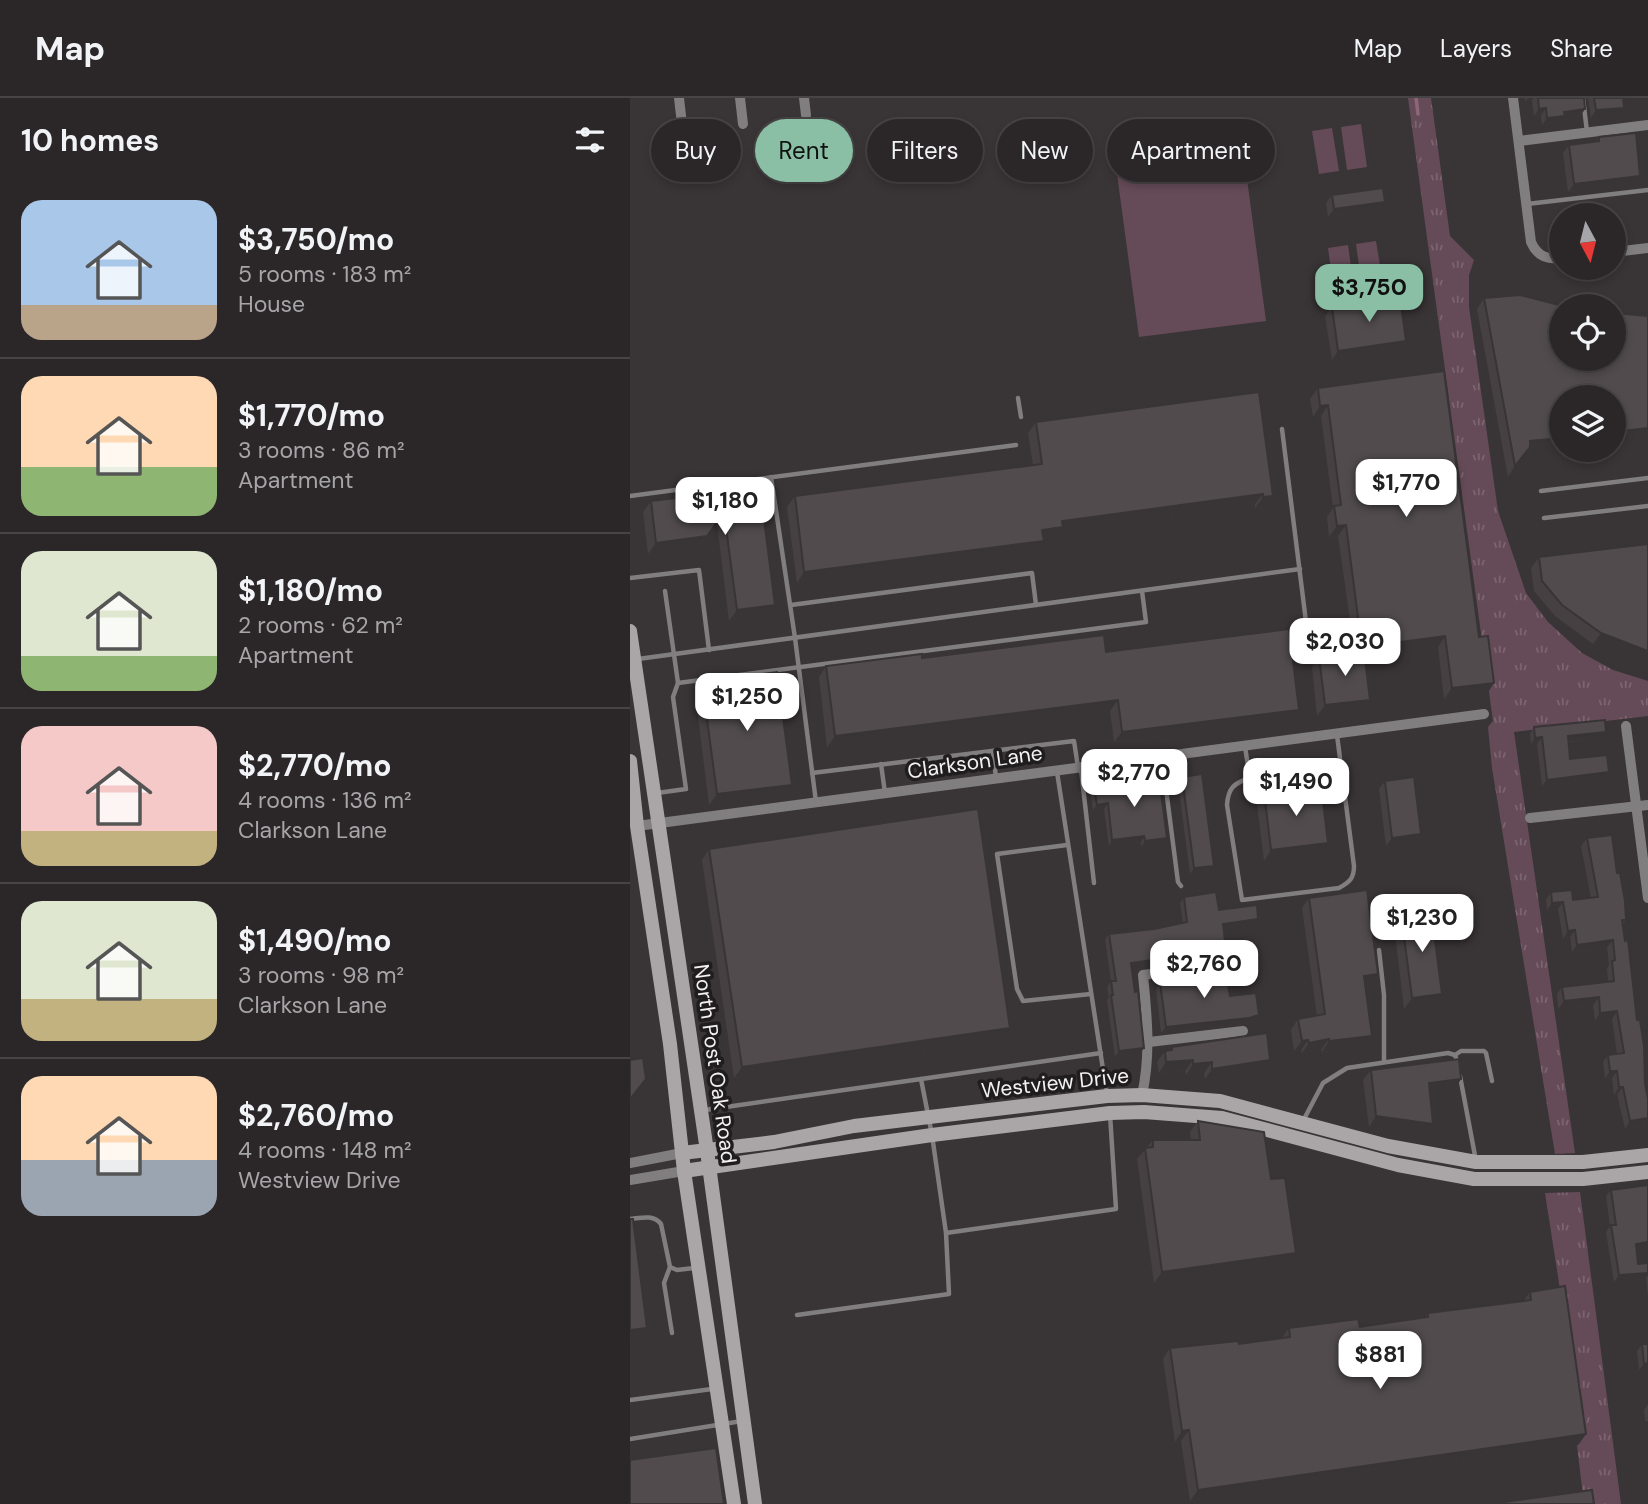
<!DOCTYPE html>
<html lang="en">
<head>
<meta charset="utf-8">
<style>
  body { margin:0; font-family:"DM Sans",sans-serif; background:#332f30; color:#f1f3f6; height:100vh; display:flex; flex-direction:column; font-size:26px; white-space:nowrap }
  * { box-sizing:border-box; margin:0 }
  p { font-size:23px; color:#a6a5a8 }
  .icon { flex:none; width:38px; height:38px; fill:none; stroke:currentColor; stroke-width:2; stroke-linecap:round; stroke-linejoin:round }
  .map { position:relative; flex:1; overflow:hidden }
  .drawer { display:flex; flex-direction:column; background:#2b2728; width:630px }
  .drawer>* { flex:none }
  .top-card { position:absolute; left:21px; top:21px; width:665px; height:63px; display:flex; gap:14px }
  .needle { width:46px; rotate:173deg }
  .tools { position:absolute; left:919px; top:105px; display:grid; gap:14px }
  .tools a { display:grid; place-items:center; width:77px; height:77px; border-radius:50%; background:#2b2728; box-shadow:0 4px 10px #0003,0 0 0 2px #474445; font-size:35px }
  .price { position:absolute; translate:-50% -60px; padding:0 16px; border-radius:14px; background:#fff; color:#222; font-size:23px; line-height:46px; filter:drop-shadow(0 2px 4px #0008) }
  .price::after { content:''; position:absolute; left:50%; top:42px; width:21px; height:16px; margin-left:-10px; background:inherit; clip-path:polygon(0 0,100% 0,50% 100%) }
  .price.current { background:#8abfa5; color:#111 }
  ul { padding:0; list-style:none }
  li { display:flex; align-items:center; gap:21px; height:175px; padding:0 21px }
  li+li { border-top:2px solid #474445 }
  li span { display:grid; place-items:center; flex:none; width:196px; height:140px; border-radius:21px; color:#555 }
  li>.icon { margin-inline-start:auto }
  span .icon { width:84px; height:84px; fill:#fffc; stroke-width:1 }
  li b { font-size:30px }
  h2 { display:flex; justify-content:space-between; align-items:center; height:84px; padding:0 21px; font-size:30px }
  .tag { padding:0 24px; border-radius:32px; background:#2b2728; box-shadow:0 4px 10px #0003,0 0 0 2px #474445; font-size:24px; line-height:63px }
  .tag.current { background:#8abfa5; color:#111 }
  header { display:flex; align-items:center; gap:42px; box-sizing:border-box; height:98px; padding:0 35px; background:#2b2728; border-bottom:2px solid #474445 }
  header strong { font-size:33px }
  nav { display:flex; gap:38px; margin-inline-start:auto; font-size:24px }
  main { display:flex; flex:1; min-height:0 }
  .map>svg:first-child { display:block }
  .grass { fill:url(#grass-tufts) }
  .pitch { fill:#654b57 }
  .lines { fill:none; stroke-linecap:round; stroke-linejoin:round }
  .stream { stroke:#8d6778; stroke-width:3.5 }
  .lane { stroke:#807e7f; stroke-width:4.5 }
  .street { stroke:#807e7f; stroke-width:10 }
  .secondary { stroke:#aaa6a7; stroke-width:14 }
  .wall { fill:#464042 }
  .shaded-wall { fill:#393436 }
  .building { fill:#514b4d; stroke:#393436; stroke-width:2 }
  .labels { text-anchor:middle; stroke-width:7; stroke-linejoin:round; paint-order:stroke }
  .street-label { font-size:21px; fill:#f4f1f2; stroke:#1f1d1e }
</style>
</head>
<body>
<header>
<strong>Map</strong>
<nav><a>Map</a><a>Layers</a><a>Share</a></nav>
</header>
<main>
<section class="drawer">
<h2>10 homes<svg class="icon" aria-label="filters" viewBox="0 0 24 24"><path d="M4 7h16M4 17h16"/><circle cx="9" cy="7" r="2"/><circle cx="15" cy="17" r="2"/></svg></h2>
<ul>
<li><span style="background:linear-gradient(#a9c7e8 75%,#b9a48a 0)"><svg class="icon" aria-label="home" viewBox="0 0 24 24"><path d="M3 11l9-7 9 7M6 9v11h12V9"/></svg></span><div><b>$3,750/mo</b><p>5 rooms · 183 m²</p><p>House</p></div></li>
<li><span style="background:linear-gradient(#ffd9b3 65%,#8fb573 0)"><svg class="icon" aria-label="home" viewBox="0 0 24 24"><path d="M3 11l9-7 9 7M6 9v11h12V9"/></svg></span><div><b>$1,770/mo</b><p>3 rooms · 86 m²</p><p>Apartment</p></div></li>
<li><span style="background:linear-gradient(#dfe7d0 75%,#8fb573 0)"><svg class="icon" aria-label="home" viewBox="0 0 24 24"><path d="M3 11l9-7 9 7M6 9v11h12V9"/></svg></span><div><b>$1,180/mo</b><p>2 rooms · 62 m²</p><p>Apartment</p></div></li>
<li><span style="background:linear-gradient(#f6c9c9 75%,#c2b280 0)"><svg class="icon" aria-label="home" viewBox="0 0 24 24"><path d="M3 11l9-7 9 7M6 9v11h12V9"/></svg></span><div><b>$2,770/mo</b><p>4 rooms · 136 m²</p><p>Clarkson Lane</p></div></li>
<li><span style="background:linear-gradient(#dfe7d0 70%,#c2b280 0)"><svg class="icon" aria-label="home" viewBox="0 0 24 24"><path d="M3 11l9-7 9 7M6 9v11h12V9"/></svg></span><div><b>$1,490/mo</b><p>3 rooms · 98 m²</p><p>Clarkson Lane</p></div></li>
<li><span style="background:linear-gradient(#ffd9b3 60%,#9aa5b1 0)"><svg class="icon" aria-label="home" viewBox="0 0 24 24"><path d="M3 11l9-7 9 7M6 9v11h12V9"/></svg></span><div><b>$2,760/mo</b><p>4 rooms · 148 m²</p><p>Westview Drive</p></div></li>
</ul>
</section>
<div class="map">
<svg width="1018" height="1406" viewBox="0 0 1018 1406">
  <defs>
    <pattern id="grass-tufts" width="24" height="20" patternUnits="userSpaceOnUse" patternTransform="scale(1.75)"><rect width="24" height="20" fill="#654b57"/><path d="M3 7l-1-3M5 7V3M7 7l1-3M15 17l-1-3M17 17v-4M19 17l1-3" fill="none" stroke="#7c6570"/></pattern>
  </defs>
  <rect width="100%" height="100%" fill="#393436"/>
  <g class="grass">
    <polygon points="778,0 801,0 820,138 844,162 839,177 839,209 868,413 896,495 918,524 952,555 983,572 1018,583 1018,618 884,634 945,1055 925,1056 862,670 858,629 863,623"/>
    <polygon points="950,1094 991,1406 954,1406 940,1289 945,1288 915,1095"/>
  </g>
  <g class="pitch">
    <polygon points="609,21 636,223 509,239 482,39"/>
    <polygon points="731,26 737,69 717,72 711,29"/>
    <polygon points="702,30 709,73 689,76 682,33"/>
    <polygon points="746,143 753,186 732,189 726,146"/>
    <polygon points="718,147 724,190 704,193 698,150"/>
  </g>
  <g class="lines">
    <polyline class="stream" points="786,0 788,16"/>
    <g class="lane">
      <polyline points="953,0 957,34"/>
      <polyline points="897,106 1018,92"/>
      <polyline points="388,300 391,319"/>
      <polyline points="652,331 680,556"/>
      <polyline points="141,379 165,540 186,704"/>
      <polyline points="911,393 1018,380"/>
      <polyline points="0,398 386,347"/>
      <polyline points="914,420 1018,408"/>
      <polyline points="0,480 69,472 79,552"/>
      <polyline points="161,507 402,475 406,507"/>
      <polyline points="8,561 670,471"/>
      <polyline points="48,585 516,524 512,493"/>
      <path d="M707,637L724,768C724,780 720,784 709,790L612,802L597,707C598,690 604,685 620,680L711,670"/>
      <polyline points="615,649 620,680"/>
      <polyline points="363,653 366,680"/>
      <polyline points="532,660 548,784 551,788"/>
      <polyline points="251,666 255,695"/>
      <polyline points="451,671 464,785"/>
      <polyline points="427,674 477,997"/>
      <polyline points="182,675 444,643 448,669"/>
      <polyline points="27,695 56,691 43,599 48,585 35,493"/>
      <polyline points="437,747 367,756 387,891 393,903 461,896"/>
      <polyline points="749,852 754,897 754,964"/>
      <polyline points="471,955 291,981 302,1037 316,1135 486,1111 480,1016"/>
      <polyline points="825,957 831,953 854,953 856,955 862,983"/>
      <polyline points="830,978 846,1063"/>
      <polyline points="75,1012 291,981"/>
      <polyline points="673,1023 693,985 717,970 818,955 825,957 828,966"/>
      <path d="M0,1121C11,1120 23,1116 31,1126L40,1169L47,1172L64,1170"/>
      <polyline points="40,1169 34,1185 42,1235"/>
      <polyline points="167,1217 319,1196 316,1135"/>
      <polyline points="0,1302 82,1291"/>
      <polyline points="0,1341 112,1323"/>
    </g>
    <g class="street">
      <polyline points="49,0 53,35"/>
      <polyline points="110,0 113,26"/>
      <polyline points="174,0 176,17"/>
      <path d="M883,0L901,144C907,158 917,162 931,160"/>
      <polyline points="889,43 1018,27"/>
      <polyline points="984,154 1018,150"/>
      <polyline points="996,628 1018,800"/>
      <polyline points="900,720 1018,707"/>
      <polyline points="7,728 854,616"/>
      <polyline points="519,944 613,933"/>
      <path d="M512,997C521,957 517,918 513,877L588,867"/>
      <polyline points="0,1065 52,1055"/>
      <polyline points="0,1082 54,1073"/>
    </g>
    <g class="secondary">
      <polyline points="0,533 77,1053 125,1406"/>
      <polyline points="0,663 7,728 40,946 54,1073 104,1406"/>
      <polyline points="52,1055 144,1044 224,1028 477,998 512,997 590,1003 758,1048 846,1064 953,1064 1018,1057"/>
      <polyline points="54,1073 302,1037 480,1015 514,1014 592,1020 768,1067 844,1081 953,1081 1018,1074"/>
    </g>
  </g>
  <g class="wall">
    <polygon points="895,0 954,0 955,11 950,18 933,21 930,25 912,27 911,17 904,18 902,2 895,3"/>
    <polygon points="958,0 993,0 989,17 961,20"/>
    <polygon points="969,39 1010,78 1005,87 938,94 933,55 939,47 966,44"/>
    <polygon points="702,97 750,112 698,119 696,105"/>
    <polygon points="854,200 897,354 878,379 847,211"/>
    <polygon points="702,209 776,243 769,253 702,262 695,218"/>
    <polygon points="814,273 857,596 814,601 808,549 735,558 733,613 687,618 682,569 689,559 716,555 714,539 721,529 708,438 699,439 697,419 703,410 691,318 683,319 680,301 688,290"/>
    <polygon points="629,294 635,409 625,410 625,406 430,433 425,440 414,441 406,454 167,485 157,409 165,398 403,367 398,335 406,324"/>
    <polygon points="130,390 145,507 138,518 99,523 87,426 69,449 18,456 13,414 21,403"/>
    <polygon points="909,459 1007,563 963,546 925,518 904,493 901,470"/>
    <polygon points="476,554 661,622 484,644 480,613 197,649 189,579 196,568 292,560"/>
    <polygon points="72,584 162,687 154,697 79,707 65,595"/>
    <polygon points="904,629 971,641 938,644 940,661 979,674 974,680 912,688 907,646 901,646 900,636"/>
    <polygon points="552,679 580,773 560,776 548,685"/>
    <polygon points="755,683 791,736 785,744 756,748 749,691"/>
    <polygon points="464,689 533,745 511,749 511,744 479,748 474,711 463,712 460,694"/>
    <polygon points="634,694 691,756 634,763 627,705"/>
    <polygon points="957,740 987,775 996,822 993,826 1016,1027 995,1031 987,996 984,997 982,980 975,981 973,964 978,957 987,956 982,921 965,923 963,907 928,911 927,896 932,889 978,884 977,870 979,867 977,849 942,854 940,839 933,841 928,811 917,812 916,802 921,794 943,802 961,800 951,748"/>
    <polygon points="79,751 373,941 104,980 72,762"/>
    <polygon points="554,799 625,827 594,831 592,857 501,870 514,950 510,955 485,959 477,902 479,900 477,889 481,883 475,841 479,836 524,831 553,825 550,805"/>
    <polygon points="679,800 748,876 741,886 735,887 742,938 734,948 692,954 691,952 672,955 671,952 664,953 661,932 668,921 687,918 672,810"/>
    <polygon points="771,816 804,907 774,911 764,826"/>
    <polygon points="590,876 600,898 624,923 615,926 531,935 526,891 534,880"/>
    <polygon points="542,949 633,973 575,981 574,975 556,977 555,973 529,975 527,964 535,953 539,953"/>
    <polygon points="741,972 831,981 824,992 800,995 803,1026 795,1037 739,1029 733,982"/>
    <polygon points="568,1023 641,1081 666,1155 658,1166 524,1185 507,1061 523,1042 561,1042 560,1034"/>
    <polygon points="981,1092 1018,1150 1007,1152 1008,1166 1018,1165 1018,1198 1016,1181 984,1184 976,1134 980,1128 976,1098"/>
    <polygon points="900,1194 956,1336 948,1347 560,1403 551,1343 545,1344 533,1261 540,1250 609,1246 652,1240 659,1230 730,1229 794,1220 798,1215 893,1203"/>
    <polygon points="1012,1246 1018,1271 1009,1272 1007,1253"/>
    <polygon points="1018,1306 1018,1323 1015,1323 1014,1312"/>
  </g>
  <g class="shaded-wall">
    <polygon points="898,0 904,0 902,2 895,3"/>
    <polygon points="916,10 911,17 904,18 909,11"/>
    <polygon points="994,10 989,17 961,20 966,12"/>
    <polygon points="955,11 950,18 933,21 930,25 912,27 917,20 934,14"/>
    <polygon points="1010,78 1005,87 938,94 944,86"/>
    <polygon points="755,104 750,112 698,119 704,111"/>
    <polygon points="776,243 769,253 702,262 708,253"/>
    <polygon points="698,307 691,318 683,319 690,308"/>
    <polygon points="1018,330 1018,340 984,344 984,334"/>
    <polygon points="931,340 931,350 897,354 878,379 900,343"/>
    <polygon points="633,396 625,406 430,433 425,440 405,443 412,432 432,423"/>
    <polygon points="643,398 635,409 625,410 633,399"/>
    <polygon points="94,415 69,449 18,456 26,445"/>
    <polygon points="716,427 708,438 699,439 707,428"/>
    <polygon points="414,443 406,454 167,485 174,474"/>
    <polygon points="145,507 138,518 99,523 107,512"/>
    <polygon points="971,535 1018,553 1018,565 1007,563 963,546"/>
    <polygon points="815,538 808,549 717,561 725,550"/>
    <polygon points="864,585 857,596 814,601 822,590"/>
    <polygon points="488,602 480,613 197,649 205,638"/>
    <polygon points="740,602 733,613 687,618 695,607"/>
    <polygon points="669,612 661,622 484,644 492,634"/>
    <polygon points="976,634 971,641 933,644 938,638"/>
    <polygon points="912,639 907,646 901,646 905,640"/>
    <polygon points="979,674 974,680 912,688 917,682"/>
    <polygon points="162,687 154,697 79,707 87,696"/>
    <polygon points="478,705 474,711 463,712 467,707"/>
    <polygon points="791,736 785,744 756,748 762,740"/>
    <polygon points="514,738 511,744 479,748 482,742"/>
    <polygon points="537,740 533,745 511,749 515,743"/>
    <polygon points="698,745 691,756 634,763 641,752"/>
    <polygon points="584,768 580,773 560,776 564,770"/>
    <polygon points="933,804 928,811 917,812 922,805"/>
    <polygon points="628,821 625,827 589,832 593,826"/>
    <polygon points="945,832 940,839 933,841 938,833"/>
    <polygon points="983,842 977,849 942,854 947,847"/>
    <polygon points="596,851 592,857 497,871 501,865"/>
    <polygon points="748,876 741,886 726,888 734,878"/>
    <polygon points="812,896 804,907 774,911 782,900"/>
    <polygon points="969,899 963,907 928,911 934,903"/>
    <polygon points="987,913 982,921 965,923 970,915"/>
    <polygon points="629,917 624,923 615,926 531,935 536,929"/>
    <polygon points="380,930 373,941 104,980 112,969"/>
    <polygon points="742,938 734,948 692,954 699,943"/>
    <polygon points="699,941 691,952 672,955 679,945"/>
    <polygon points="678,942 671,952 664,953 672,943"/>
    <polygon points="514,950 510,955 485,959 489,953"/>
    <polygon points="563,962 555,973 529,975 536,964"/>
    <polygon points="640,962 633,973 575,981 582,971"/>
    <polygon points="582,964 574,975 556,977 563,966"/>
    <polygon points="980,973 987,973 982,980 975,981"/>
    <polygon points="831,981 824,992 791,996 799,985"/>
    <polygon points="989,989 993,989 987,996 984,997"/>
    <polygon points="746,1018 803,1026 795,1037 739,1029"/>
    <polygon points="1018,1020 1018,1024 1016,1027 995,1031 1000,1023"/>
    <polygon points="1018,1144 1018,1150 1002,1153 1006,1146"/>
    <polygon points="666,1155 658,1166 524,1185 532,1174"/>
    <polygon points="1018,1175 1018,1177 1016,1181 984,1184 989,1177"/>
    <polygon points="17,1230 9,1241 0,1242 0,1232"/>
    <polygon points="1018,1265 1018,1271 1009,1272 1014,1266"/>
    <polygon points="559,1332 551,1343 545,1344 552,1333"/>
    <polygon points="956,1336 948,1347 560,1403 568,1392"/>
  </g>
  <g class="building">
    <polygon points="908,0 954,0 955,11 934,14 935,18 917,20 916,10 909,11"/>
    <polygon points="964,0 993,0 994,10 966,12"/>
    <polygon points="1006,35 1010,78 944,86 939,47 969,43 969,39"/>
    <polygon points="753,90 755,104 704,111 702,97"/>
    <polygon points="890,197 933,208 931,208 931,261 984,261 984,215 1018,218 1018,330 984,334 984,299 931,299 931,340 900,343 900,349 885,368 854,200"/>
    <polygon points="770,199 776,243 708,253 702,209"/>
    <polygon points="814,273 849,539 858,538 864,585 822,590 815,538 725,550 722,528 729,527 716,427 707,428 704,408 711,407 698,307 690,308 688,290"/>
    <polygon points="629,294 643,398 633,399 633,396 432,423 433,429 412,432 414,443 174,474 165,398 412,366 406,324"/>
    <polygon points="130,390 145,507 107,512 94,415 77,438 26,445 21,403"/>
    <polygon points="1018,446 1018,553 971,535 932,507 912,483 909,459"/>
    <polygon points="659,531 669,612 492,634 488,602 205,638 196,568 292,556 292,560 474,537 476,554"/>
    <polygon points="734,553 740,602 695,607 689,559"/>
    <polygon points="147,574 162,687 87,696 72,584"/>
    <polygon points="975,622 976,634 938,638 940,661 977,657 979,674 917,682 912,639 905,640 904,629"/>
    <polygon points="572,676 584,768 564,770 552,679"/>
    <polygon points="529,679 537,740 515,743 514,738 482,742 478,705 467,707 464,689"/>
    <polygon points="784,679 791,736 762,740 755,683"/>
    <polygon points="691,687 698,745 641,752 634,694"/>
    <polygon points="348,711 380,930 112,969 79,751"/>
    <polygon points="982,737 987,775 990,775 995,803 996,822 992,822 995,843 998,842 1007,922 1010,922 1014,948 1015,986 1018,1001 1018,1020 1000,1023 993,989 989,989 987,973 980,973 978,957 994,955 987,913 970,915 969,899 934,903 932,889 984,883 982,863 985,862 983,842 947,847 945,832 938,833 933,804 922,805 921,794 942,792 943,802 968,799 957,740"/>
    <polygon points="737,792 748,876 734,878 742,938 699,943 699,941 679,945 678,942 672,943 668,921 695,916 679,800"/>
    <polygon points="586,794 589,812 627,807 628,821 593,826 596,851 501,865 505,894 508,893 514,950 489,953 481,897 483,897 481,883 486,883 479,836 524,831 557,824 554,799"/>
    <polygon points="801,812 812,896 782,900 771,816"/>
    <polygon points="589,872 590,876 594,875 595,881 597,881 600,898 626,895 629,917 619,920 536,929 530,884 534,884 534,880"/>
    <polygon points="637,935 640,962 582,971 582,964 563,966 563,962 536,964 535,953 542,952 542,949"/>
    <polygon points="13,960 16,981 0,1001 0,962"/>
    <polygon points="829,961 831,981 799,985 803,1026 746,1018 741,972"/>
    <polygon points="568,1023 634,1034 641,1081 655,1080 666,1155 532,1174 515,1050 523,1049 523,1042 570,1042"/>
    <polygon points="1018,1087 1018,1144 1006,1146 1008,1166 1018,1165 1018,1175 989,1177 981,1127 986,1127 981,1092"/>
    <polygon points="0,1121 3,1121 17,1230 0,1232"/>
    <polygon points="935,1188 956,1336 568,1392 559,1332 552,1333 540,1250 608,1243 609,1246 660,1239 659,1230 728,1221 730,1229 798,1219 798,1215 901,1202 900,1194"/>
    <polygon points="1012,1246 1018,1246 1018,1265 1014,1266"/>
    <polygon points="86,1350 94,1406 0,1406 0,1362"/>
    <polygon points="962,1392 964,1406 860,1406"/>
  </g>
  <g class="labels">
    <g class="street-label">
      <text transform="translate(345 664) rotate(-8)" y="7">Clarkson Lane</text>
      <text transform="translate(85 966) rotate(82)" y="7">North Post Oak Road</text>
      <text transform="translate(425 985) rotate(-6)" y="7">Westview Drive</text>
    </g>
  </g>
</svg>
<div class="tools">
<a><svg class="needle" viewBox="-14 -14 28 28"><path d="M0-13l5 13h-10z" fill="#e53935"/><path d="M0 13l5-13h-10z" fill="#a6a5a8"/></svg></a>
<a><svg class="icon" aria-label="locate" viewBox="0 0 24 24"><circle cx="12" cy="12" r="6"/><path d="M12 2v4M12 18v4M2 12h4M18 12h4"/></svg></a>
<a><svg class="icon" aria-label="layers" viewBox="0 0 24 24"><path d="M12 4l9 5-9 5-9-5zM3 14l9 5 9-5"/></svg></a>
</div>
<b class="price current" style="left:739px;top:226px">$3,750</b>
<b class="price" style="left:776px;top:421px">$1,770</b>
<b class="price" style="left:95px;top:439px">$1,180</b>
<b class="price" style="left:715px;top:580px">$2,030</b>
<b class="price" style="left:117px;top:635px">$1,250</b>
<b class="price" style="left:504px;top:711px">$2,770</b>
<b class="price" style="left:666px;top:720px">$1,490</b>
<b class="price" style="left:792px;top:856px">$1,230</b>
<b class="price" style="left:574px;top:902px">$2,760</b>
<b class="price" style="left:750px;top:1293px">$881</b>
<div class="top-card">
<a class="tag">Buy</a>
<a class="tag current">Rent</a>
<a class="tag">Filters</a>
<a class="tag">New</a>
<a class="tag">Apartment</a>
</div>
</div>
</main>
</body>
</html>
